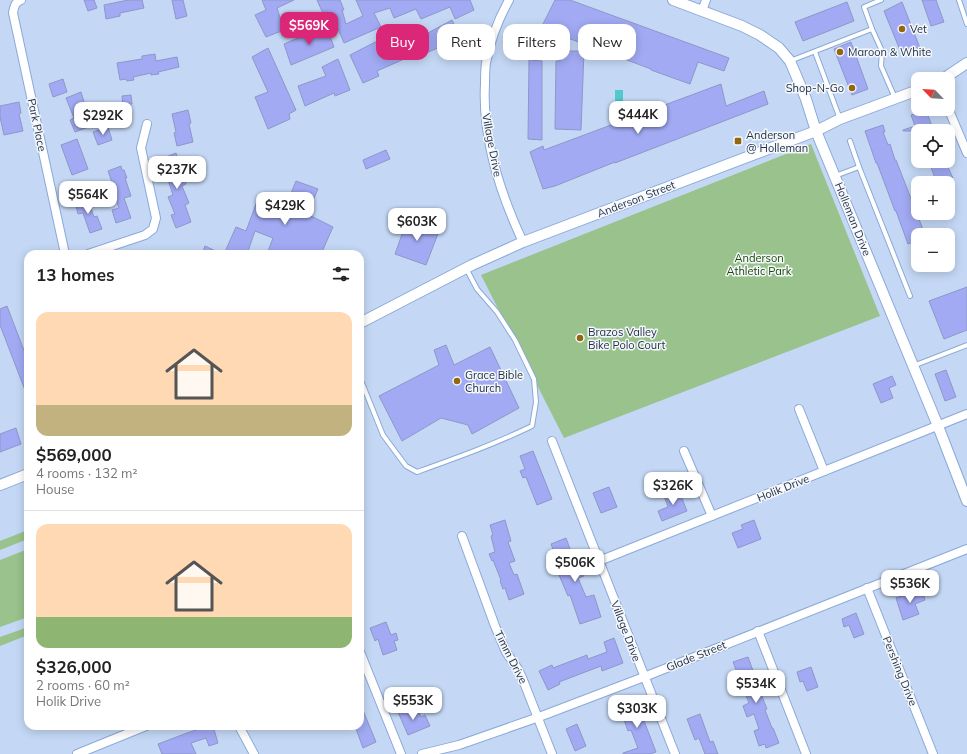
<!DOCTYPE html>
<html lang="en">
<head>
<meta charset="utf-8">
<style>
  body { margin:0; font-family:Mulish,sans-serif; background:#f2f2f2; color:#222; height:100vh; display:flex; flex-direction:column; font-size:15px; white-space:nowrap }
  * { box-sizing:border-box; margin:0 }
  p { font-size:13px; color:#767676 }
  .icon { flex:none; width:22px; height:22px; fill:none; stroke:currentColor; stroke-width:2; stroke-linecap:round; stroke-linejoin:round }
  .map { position:relative; flex:1; overflow:hidden }
  .side { position:absolute; left:24px; top:250px; width:340px; height:480px; display:flex; flex-direction:column; background:#fff; border-radius:12px; box-shadow:0 2px 10px #0003 }
  .side>* { flex:none }
  .top-card { position:absolute; left:376px; top:24px; width:380px; height:36px; display:flex; gap:8px }
  .needle { width:26px; rotate:295deg }
  .fabs { position:absolute; left:911px; top:72px; display:grid; gap:8px }
  .fabs a { display:grid; place-items:center; width:44px; height:44px; border-radius:8px; background:#fff; box-shadow:0 2px 10px #0003; font-size:20px }
  .price { position:absolute; translate:-50% -34px; padding:0 9px; border-radius:8px; background:#fff; color:#222; font-size:13px; line-height:26px; filter:drop-shadow(0 1px 2px #0008) }
  .price::after { content:''; position:absolute; left:50%; top:24px; width:12px; height:9px; margin-left:-6px; background:inherit; clip-path:polygon(0 0,100% 0,50% 100%) }
  .price.selected { background:#db2777; color:#fff }
  ul { padding:0; list-style:none }
  li { display:grid; align-content:center; gap:8px; height:212px; padding:0 12px }
  li+li { border-top:1px solid #e0e0e0 }
  li span { display:grid; place-items:center; height:124px; border-radius:12px; color:#555 }
  li>.icon { margin-inline-start:auto }
  span .icon { width:72px; height:72px; fill:#fffc; stroke-width:1 }
  li b { font-size:17px }
  h2 { display:flex; justify-content:space-between; align-items:center; height:48px; padding:0 12px; font-size:17px }
  .tag { padding:0 14px; border-radius:12px; background:#fff; box-shadow:0 2px 10px #0003; font-size:14px; line-height:36px }
  .tag.selected { background:#db2777; color:#fff }
  .map>svg:first-child { display:block }
  .green { fill:#99c28c }
  .water { fill:#52c9cd }
  .building { fill:#a1aaf3; stroke:#8f96c9 }
  .lines { fill:none; stroke-linecap:round; stroke-linejoin:round }
  .service-casing { stroke:#8aa9d8; stroke-width:6 }
  .minor-casing { stroke:#8aa9d8; stroke-width:10 }
  .tertiary-casing { stroke:#8aa9d8; stroke-width:12 }
  .service { stroke:#fff; stroke-width:4 }
  .minor { stroke:#fff; stroke-width:8 }
  .tertiary { stroke:#fff; stroke-width:10 }
  .poi-dot { fill:#926710; stroke:#f4f8fd; stroke-width:1.5 }
  .labels { text-anchor:middle; stroke-width:3; stroke-linejoin:round; paint-order:stroke }
  .poi-label { font-size:11px; fill:#243043; stroke:#f4f8fd; text-anchor:start }
  .street-label { font-size:11px; fill:#243043; stroke:#f4f8fd }
  .park-label { font-size:11px; fill:#184700; stroke:#f4f8fd }
</style>
</head>
<body>
<div class="map">
<svg width="967" height="754" viewBox="0 0 967 754">
  <rect width="100%" height="100%" fill="#c4d8f5"/>
  <g class="green">
    <polygon points="811,144 880,316 564,438 481,275"/>
    <polygon points="28,530 28,539 0,550 0,541"/>
    <polygon points="28,549 28,617 0,627 0,560"/>
    <polygon points="28,627 28,635 0,646 0,637"/>
  </g>
  <polygon class="water" points="615,90 623,90 623,108 615,107"/>
  <g class="building">
    <polygon points="84,0 94,0 97,8 88,11"/>
    <polygon points="128,0 142,0 144,8 120,13 120,16 106,19 104,5"/>
    <polygon points="172,0 183,0 187,16 176,19"/>
    <polygon points="262,0 294,0 277,8 284,30 266,37 255,15 266,10"/>
    <polygon points="317,0 340,0 344,10 342,10 346,24 363,16 356,0 470,0 474,10 455,19 450,7 421,19 416,9 394,18 390,8 374,13 381,27 344,43 333,17 326,20"/>
    <polygon points="555,0 570,0 729,58 724,71 698,62 690,84 651,70 651,69 557,34 557,28 545,54 531,48"/>
    <polygon points="922,0 936,0 944,22 931,26"/>
    <polygon points="847,2 854,21 803,41 795,22"/>
    <polygon points="902,2 920,48 902,55 884,11"/>
    <polygon points="452,20 461,38 412,59 411,56 377,71 379,76 363,83 350,55 385,37 388,43 399,38 401,42 427,30 428,33"/>
    <polygon points="326,26 334,47 291,65 284,44"/>
    <polygon points="851,42 868,89 852,95 834,49"/>
    <polygon points="268,48 296,110 289,114 290,119 268,129 255,97 268,92 252,57"/>
    <polygon points="556,51 584,51 581,130 555,129 556,61 561,61 556,59"/>
    <polygon points="155,54 156,61 177,57 179,67 158,72 159,74 151,75 151,73 133,77 134,80 127,81 126,79 120,80 117,63 142,59 142,56"/>
    <polygon points="338,59 350,90 335,96 334,93 305,106 298,86 326,76 322,67"/>
    <polygon points="529,60 542,61 542,140 528,139"/>
    <polygon points="63,79 67,92 53,97 49,84"/>
    <polygon points="721,84 726,106 764,91 768,104 615,163 615,162 555,186 543,189 530,152 543,146 544,150"/>
    <polygon points="81,92 85,105 83,105 91,126 75,132 70,120 74,118 66,98"/>
    <polygon points="131,95 132,104 123,106 122,96"/>
    <polygon points="19,102 21,113 19,114 23,131 4,135 0,117 0,106"/>
    <polygon points="188,110 191,123 189,124 193,142 177,146 174,133 176,132 172,114"/>
    <polygon points="926,110 933,129 927,131 903,131 903,130 915,126 911,115"/>
    <polygon points="883,125 885,132 883,132 888,145 890,144 895,160 896,160 924,232 922,233 923,235 918,235 918,240 908,244 896,211 895,211 877,163 876,163 865,131"/>
    <polygon points="108,127 112,140 98,145 93,132"/>
    <polygon points="77,139 88,169 72,175 61,145"/>
    <polygon points="386,150 390,159 366,169 363,160"/>
    <polygon points="176,153 186,184 182,186 189,203 185,205 191,222 176,228 171,215 175,214 168,197 173,195 161,159"/>
    <polygon points="940,161 945,161 953,178 942,183 937,183 930,165"/>
    <polygon points="121,166 122,170 124,170 127,178 125,178 131,196 124,198 131,218 116,223 112,210 119,208 112,188 114,188 108,171"/>
    <polygon points="296,181 318,189 307,214 333,227 321,254 267,254 273,238 255,231 247,254 224,254 236,227 246,231 259,196 286,206"/>
    <polygon points="87,198 94,217 97,216 102,229 90,233 83,213 78,214 75,202"/>
    <polygon points="407,220 439,231 426,265 395,254"/>
    <polygon points="205,246 222,254 202,254"/>
    <polygon points="967,287 967,330 944,339 929,301"/>
    <polygon points="7,306 28,361 28,398 0,325 0,309"/>
    <polygon points="446,345 454,365 490,347 519,408 472,434 468,425 441,418 402,441 379,396 439,365 434,350"/>
    <polygon points="946,370 956,397 945,401 935,374"/>
    <polygon points="892,376 896,385 889,388 893,398 881,403 873,384"/>
    <polygon points="16,428 21,444 0,452 0,434"/>
    <polygon points="533,451 552,499 537,505 526,477 523,478 520,471 525,469 520,456"/>
    <polygon points="609,487 617,507 601,513 593,493"/>
    <polygon points="679,491 687,511 662,521 658,511 668,507 664,496"/>
    <polygon points="505,520 511,541 508,542 515,561 509,563 514,575 517,574 524,594 509,600 505,588 503,589 500,581 501,580 493,560 492,561 489,554 495,552 491,536 493,535 490,525"/>
    <polygon points="754,520 761,539 738,548 732,533 743,529 741,525"/>
    <polygon points="566,538 577,568 580,567 584,576 578,578 586,597 594,595 601,617 580,624 570,595 568,596 559,575 562,574 551,544"/>
    <polygon points="922,589 925,600 915,604 919,614 903,620 896,598"/>
    <polygon points="856,613 864,634 854,638 849,625 844,627 842,619"/>
    <polygon points="386,622 391,635 396,633 398,640 394,641 397,650 383,655 378,639 375,641 370,628"/>
    <polygon points="614,638 623,663 602,671 601,666 559,682 560,684 548,690 539,671 552,665 553,668 587,655 588,659 607,652 604,642"/>
    <polygon points="748,657 756,679 755,679 767,709 765,710 772,728 773,728 779,743 766,748 765,744 759,746 754,731 759,729 754,714 747,717 743,706 749,703 733,662"/>
    <polygon points="811,667 818,687 807,691 803,681 800,682 797,672"/>
    <polygon points="636,700 656,752 650,754 623,754 623,753 638,748 631,730 628,731 619,706"/>
    <polygon points="360,703 376,742 363,748 355,726 360,726"/>
    <polygon points="412,706 414,711 418,710 421,717 425,715 430,726 408,735 398,712"/>
    <polygon points="700,714 710,742 713,741 718,754 705,754 699,738 695,740 687,719"/>
    <polygon points="577,724 586,746 575,751 566,729"/>
    <polygon points="208,726 213,726 218,743 209,746 206,738 191,743 196,754 162,754 158,744 187,733"/>
  </g>
  <g class="lines">
    <defs>
      <g id="service">
        <polyline points="881,0 864,7 872,29 882,51 881,66 895,98"/>
        <polyline points="959,0 967,24"/>
        <polyline points="815,52 840,119"/>
        <polyline points="790,61 872,29"/>
        <polyline points="850,141 859,167 910,296"/>
        <polyline points="835,176 859,167"/>
        <polyline points="913,366 967,345"/>
        <path d="M360,378L383,435L406,466L417,472C456,458 495,444 532,426L536,402L534,379L515,340L497,312L477,289L466,268"/>
      </g>
      <g id="minor">
        <path d="M21,0C15,2 14,7 13,13L65,254"/>
        <path d="M509,0C498,20 490,41 486,63C485,70 485,77 485,84C482,138 500,193 523,242"/>
        <polyline points="702,11 706,0"/>
        <polyline points="948,108 967,153"/>
        <polyline points="88,254 145,235 153,229 156,218 141,148 147,124"/>
        <polyline points="799,409 824,471"/>
        <polyline points="552,441 675,754"/>
        <polyline points="684,451 712,516"/>
        <polyline points="462,536 495,626 506,652 518,669 523,680 552,754"/>
        <polyline points="599,561 967,414"/>
        <polyline points="867,588 933,754"/>
        <polyline points="758,631 806,754"/>
        <polyline points="360,652 401,754"/>
        <polyline points="239,726 254,754"/>
        <polyline points="77,754 146,726"/>
        <polyline points="422,754 459,745 539,717 644,677 967,549"/>
      </g>
      <g id="tertiary">
        <polyline points="673,0 742,26 760,35 779,48 790,61 806,99 816,131 938,426 967,501"/>
        <polyline points="943,79 967,63"/>
        <polyline points="360,323 472,265 523,242 816,131 840,119 918,90"/>
        <polyline points="0,485 28,474"/>
      </g>
    </defs>
    <use href="#service" class="service-casing"/>
    <use href="#minor" class="minor-casing"/>
    <use href="#tertiary" class="tertiary-casing"/>
    <use href="#service" class="service"/>
    <use href="#minor" class="minor"/>
    <use href="#tertiary" class="tertiary"/>
  </g>
  <g class="poi-dot">
    <circle cx="902" cy="29" r="4"/>
    <circle cx="840" cy="52" r="4"/>
    <circle cx="852" cy="88" r="4"/>
    <rect x="734" y="137" width="8" height="8" rx="2"/>
    <circle cx="580" cy="338" r="4"/>
    <circle cx="457" cy="381" r="4"/>
  </g>
  <g class="labels">
    <g class="poi-label">
      <text x="910" y="33">Vet</text>
      <text x="848" y="56">Maroon &amp; White</text>
      <text x="844" y="92" text-anchor="end">Shop-N-Go</text>
      <text x="746" y="139">Anderson<tspan x="746" dy="13">@ Holleman</tspan></text>
      <text x="588" y="336">Brazos Valley<tspan x="588" dy="13">Bike Polo Court</tspan></text>
      <text x="465" y="379">Grace Bible<tspan x="465" dy="13">Church</tspan></text>
    </g>
    <g class="street-label">
      <text transform="translate(37 125) rotate(78)" y="4">Park Place</text>
      <text transform="translate(492 145) rotate(79)" y="4">Village Drive</text>
      <text transform="translate(636 199) rotate(-21)" y="4">Anderson Street</text>
      <text transform="translate(853 219) rotate(68)" y="4">Holleman Drive</text>
      <text transform="translate(783 488) rotate(-22)" y="4">Holik Drive</text>
      <text transform="translate(626 631) rotate(69)" y="4">Village Drive</text>
      <text transform="translate(696 656) rotate(-22)" y="4">Glade Street</text>
      <text transform="translate(511 657) rotate(63)" y="4">Timm Drive</text>
      <text transform="translate(900 671) rotate(68)" y="4">Pershing Drive</text>
    </g>
    <g class="park-label">
      <text x="759" y="262">Anderson<tspan x="759" dy="13">Athletic Park</tspan></text>
    </g>
  </g>
</svg>
<div class="fabs">
<a><svg class="needle" viewBox="-14 -14 28 28"><path d="M0-13l5 13h-10z" fill="#e53935"/><path d="M0 13l5-13h-10z" fill="#767676"/></svg></a>
<a><svg class="icon" aria-label="locate" viewBox="0 0 24 24"><circle cx="12" cy="12" r="6"/><path d="M12 2v4M12 18v4M2 12h4M18 12h4"/></svg></a>
<a>+</a>
<a>−</a>
</div>
<b class="price selected" style="left:309px;top:46px">$569K</b>
<b class="price" style="left:638px;top:135px">$444K</b>
<b class="price" style="left:103px;top:136px">$292K</b>
<b class="price" style="left:177px;top:190px">$237K</b>
<b class="price" style="left:88px;top:215px">$564K</b>
<b class="price" style="left:285px;top:226px">$429K</b>
<b class="price" style="left:417px;top:242px">$603K</b>
<b class="price" style="left:673px;top:506px">$326K</b>
<b class="price" style="left:575px;top:583px">$506K</b>
<b class="price" style="left:910px;top:604px">$536K</b>
<b class="price" style="left:756px;top:704px">$534K</b>
<b class="price" style="left:413px;top:721px">$553K</b>
<b class="price" style="left:637px;top:729px">$303K</b>
<div class="top-card">
<a class="tag selected">Buy</a>
<a class="tag">Rent</a>
<a class="tag">Filters</a>
<a class="tag">New</a>
</div>
<section class="side">
<h2>13 homes<svg class="icon" aria-label="filters" viewBox="0 0 24 24"><path d="M4 7h16M4 17h16"/><circle cx="9" cy="7" r="2"/><circle cx="15" cy="17" r="2"/></svg></h2>
<ul>
<li><span style="background:linear-gradient(#ffd9b3 75%,#c2b280 0)"><svg class="icon" aria-label="home" viewBox="0 0 24 24"><path d="M3 11l9-7 9 7M6 9v11h12V9"/></svg></span><div><b>$569,000</b><p>4 rooms · 132 m²</p><p>House</p></div></li>
<li><span style="background:linear-gradient(#ffd9b3 75%,#8fb573 0)"><svg class="icon" aria-label="home" viewBox="0 0 24 24"><path d="M3 11l9-7 9 7M6 9v11h12V9"/></svg></span><div><b>$326,000</b><p>2 rooms · 60 m²</p><p>Holik Drive</p></div></li>
</ul>
</section>
</div>
</body>
</html>
